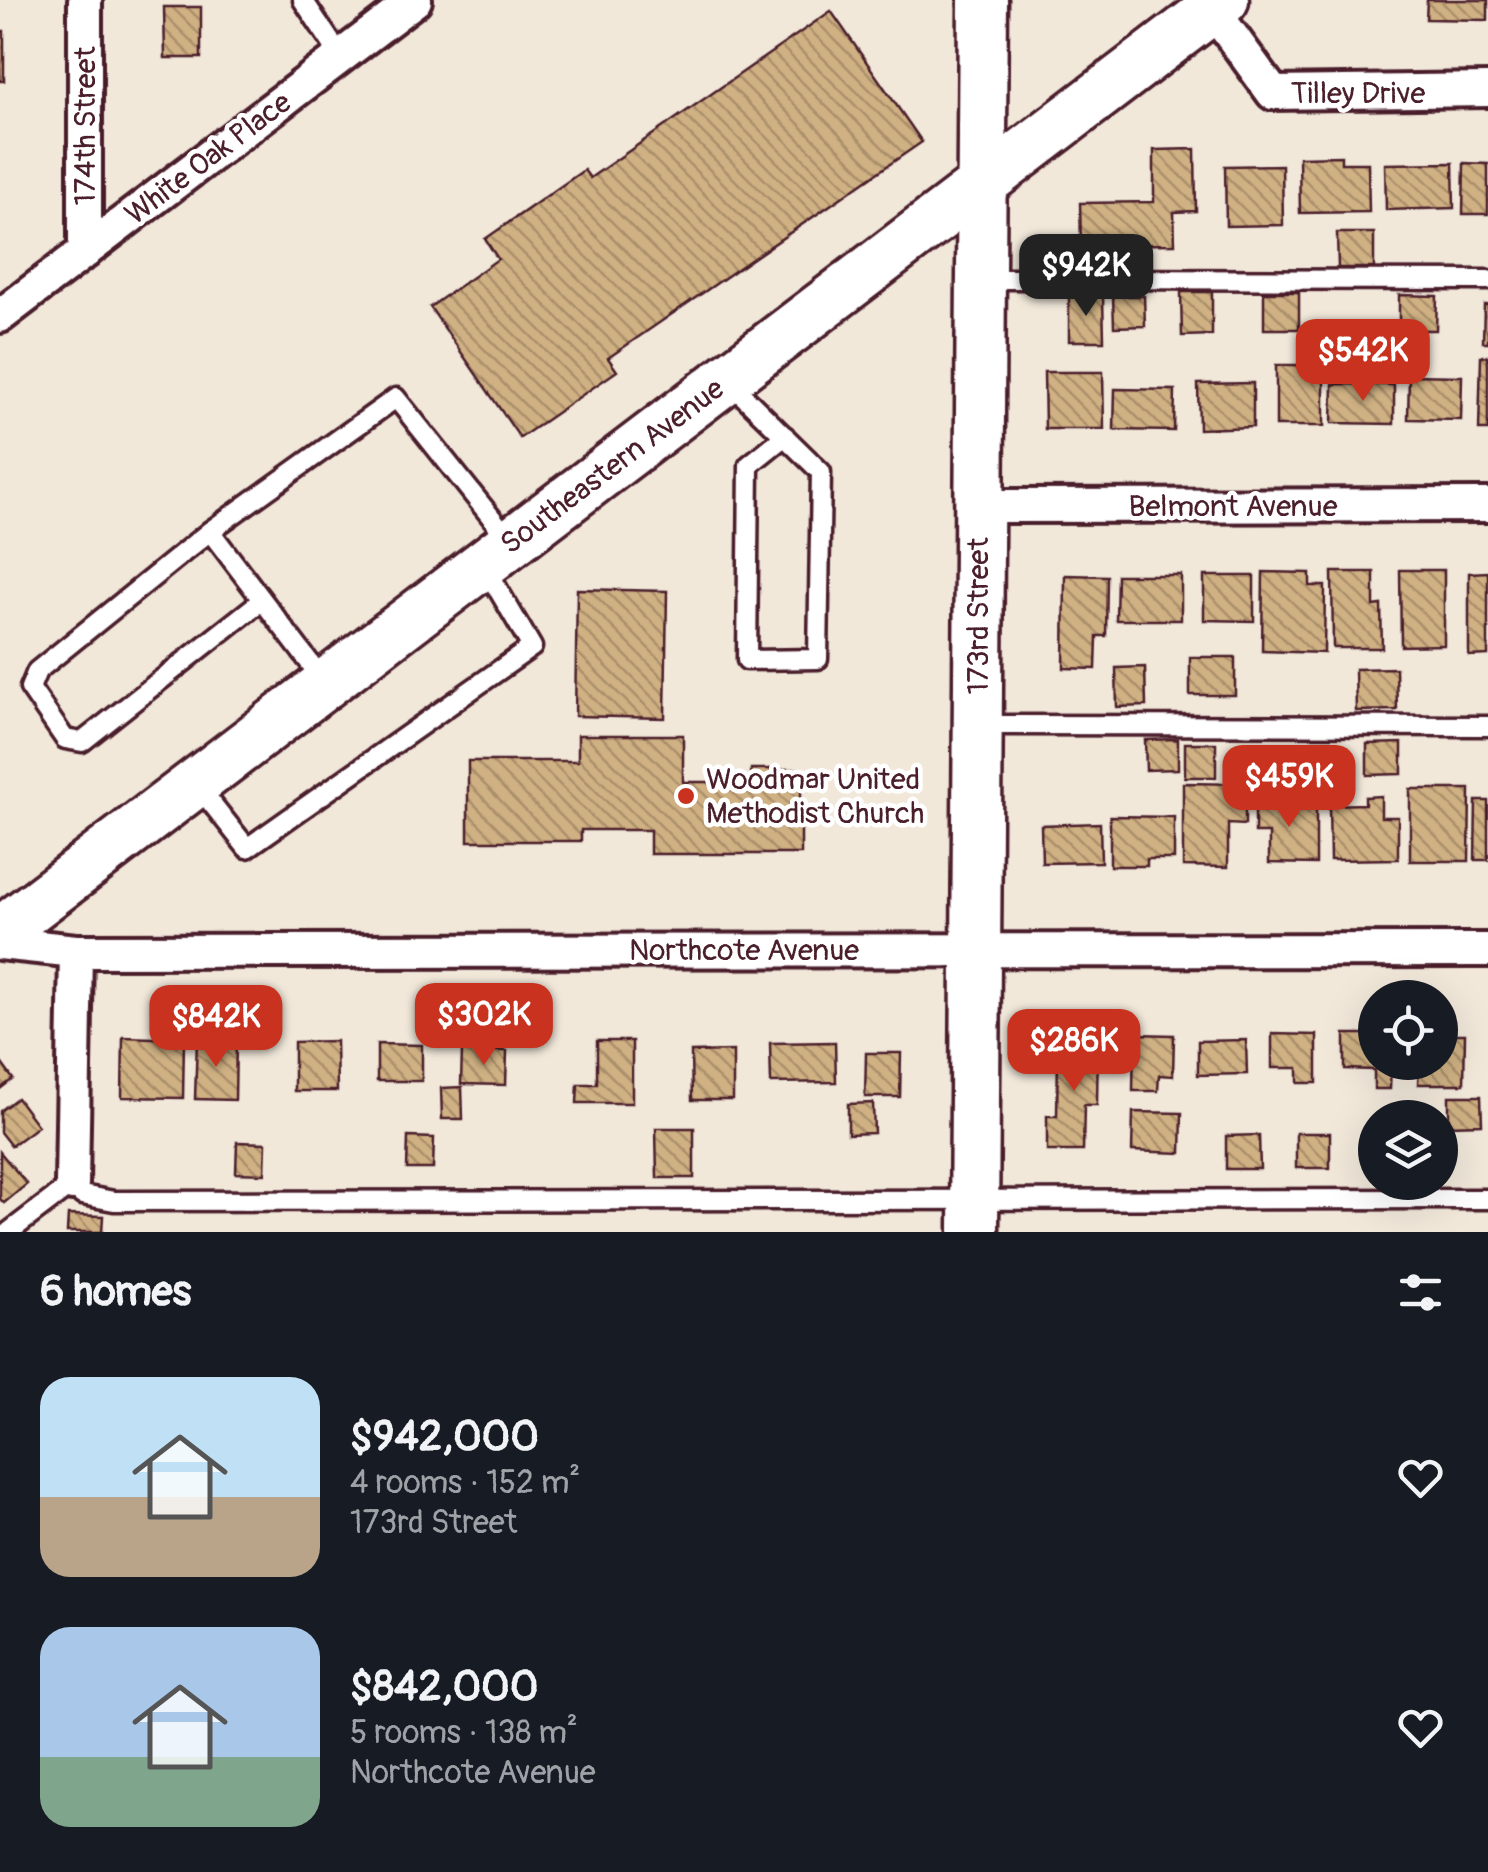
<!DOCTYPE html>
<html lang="en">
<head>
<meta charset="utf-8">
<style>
  body { margin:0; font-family:Pangolin,sans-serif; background:#20242c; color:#f1f3f6; height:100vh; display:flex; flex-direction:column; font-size:38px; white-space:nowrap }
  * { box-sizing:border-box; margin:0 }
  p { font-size:32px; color:#9ea1a6 }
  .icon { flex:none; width:55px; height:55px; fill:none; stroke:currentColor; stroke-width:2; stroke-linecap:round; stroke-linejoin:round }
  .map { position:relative; height:1232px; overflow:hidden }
  .details { display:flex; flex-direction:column; background:#171b24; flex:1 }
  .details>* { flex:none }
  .fabs { position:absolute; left:1358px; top:980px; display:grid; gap:20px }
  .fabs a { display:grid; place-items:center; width:100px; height:100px; border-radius:50%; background:#171b24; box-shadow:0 10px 40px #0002; font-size:50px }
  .price { position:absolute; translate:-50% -85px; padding:0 22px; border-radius:20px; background:#c8321e; color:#fff; font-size:32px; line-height:65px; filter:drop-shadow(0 2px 5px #0008) }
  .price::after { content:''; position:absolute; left:50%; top:60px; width:30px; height:22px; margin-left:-15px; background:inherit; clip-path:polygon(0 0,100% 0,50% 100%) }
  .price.active { background:#222; color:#fff }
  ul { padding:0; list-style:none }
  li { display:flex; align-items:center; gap:30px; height:250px; padding:0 40px }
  li span { display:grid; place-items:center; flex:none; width:280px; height:200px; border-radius:30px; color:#555 }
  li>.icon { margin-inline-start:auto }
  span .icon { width:120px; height:120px; fill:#fffc; stroke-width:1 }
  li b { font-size:42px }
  h2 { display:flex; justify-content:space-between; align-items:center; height:120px; padding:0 40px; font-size:42px }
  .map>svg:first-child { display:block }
  .building { fill:url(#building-back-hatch); stroke:#4a1f2b; stroke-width:2.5 }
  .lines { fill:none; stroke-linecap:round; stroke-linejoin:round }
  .lane-casing { stroke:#4a1f2b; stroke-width:25 }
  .street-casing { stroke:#4a1f2b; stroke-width:40 }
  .secondary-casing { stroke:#4a1f2b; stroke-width:55 }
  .lane { stroke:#fff; stroke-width:18 }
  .street { stroke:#fff; stroke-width:32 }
  .secondary { stroke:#fff; stroke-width:48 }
  .poi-dot { fill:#c8321e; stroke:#fff; stroke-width:4 }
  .labels { text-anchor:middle; stroke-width:9; stroke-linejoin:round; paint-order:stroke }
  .street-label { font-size:30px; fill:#4a1f2b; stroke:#fff }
  .poi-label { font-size:30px; fill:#4a1f2b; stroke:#fff; text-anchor:start }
</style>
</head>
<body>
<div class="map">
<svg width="1488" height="1232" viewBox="0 0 1488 1232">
  <defs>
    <pattern id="building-back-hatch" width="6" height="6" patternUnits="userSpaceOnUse" patternTransform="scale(2.5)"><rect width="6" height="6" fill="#cfb183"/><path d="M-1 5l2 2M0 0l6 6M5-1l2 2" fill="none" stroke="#aa8f6b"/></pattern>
  </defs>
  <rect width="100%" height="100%" fill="#f1e8da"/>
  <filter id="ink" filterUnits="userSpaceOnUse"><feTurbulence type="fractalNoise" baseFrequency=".01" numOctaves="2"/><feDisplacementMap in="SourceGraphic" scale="20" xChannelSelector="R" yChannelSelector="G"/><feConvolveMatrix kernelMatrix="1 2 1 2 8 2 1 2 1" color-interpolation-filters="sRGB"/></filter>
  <g filter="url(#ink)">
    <g class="building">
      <polygon points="1427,0 1488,0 1488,20 1426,19"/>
      <polygon points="164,7 201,7 201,58 165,58"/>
      <polygon points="831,11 922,142 608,358 617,371 520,438 430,307 498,259 485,239 584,170 590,178"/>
      <rect x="0" y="31" width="4" height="50"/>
      <polygon points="1195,149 1196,211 1174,212 1175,244 1081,245 1080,203 1154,202 1154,150"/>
      <polygon points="1341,156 1341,163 1368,163 1369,212 1300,213 1299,157"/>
      <polygon points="1453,163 1454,208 1386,210 1385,164"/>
      <polygon points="1464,163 1488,164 1488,214 1463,214"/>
      <polygon points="1282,165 1283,225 1226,226 1225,166"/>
      <polygon points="1337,233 1374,233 1374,268 1338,268"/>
      <polygon points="1181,292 1212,292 1212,335 1182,336"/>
      <rect x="1264" y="292" width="35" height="37"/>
      <polygon points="1399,295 1437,296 1436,330 1399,330"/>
      <polygon points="1103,296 1104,341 1069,341 1069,297"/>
      <polygon points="1113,296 1144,296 1145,326 1114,327"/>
      <polygon points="1484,305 1488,305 1488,342 1483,342"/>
      <polygon points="1481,356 1488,356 1488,430 1479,430"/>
      <rect x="1276" y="365" width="48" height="61"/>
      <polygon points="1044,372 1103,372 1104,429 1045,429"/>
      <polygon points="1409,375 1462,376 1461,420 1408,419"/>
      <polygon points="1253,383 1253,427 1199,429 1198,384"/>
      <polygon points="1333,384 1394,385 1394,424 1332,423"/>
      <polygon points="1115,389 1175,390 1174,431 1114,430"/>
      <polygon points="1400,570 1444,570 1444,645 1401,646"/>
      <polygon points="1263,572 1310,573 1310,586 1325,586 1324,653 1262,651"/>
      <polygon points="1332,572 1374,572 1374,606 1381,605 1382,648 1333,648"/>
      <polygon points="1488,572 1488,655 1469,656 1469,573"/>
      <polygon points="1065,575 1107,576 1106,636 1097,636 1096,669 1064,668"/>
      <polygon points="1117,575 1181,575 1181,620 1116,620"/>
      <polygon points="1204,576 1254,576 1254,621 1204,620"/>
      <polygon points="577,589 667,591 665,718 575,716"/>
      <rect x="1190" y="657" width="45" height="38"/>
      <polygon points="1145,667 1146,706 1117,707 1116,668"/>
      <polygon points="1396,668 1397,710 1356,711 1355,669"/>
      <polygon points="578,735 683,735 683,782 751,782 751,769 801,769 801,854 650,854 650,830 581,830 581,841 468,841 468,761 578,761"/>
      <polygon points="1178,739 1178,769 1146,770 1145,740"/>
      <rect x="1185" y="743" width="31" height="34"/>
      <polygon points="1402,743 1402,774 1367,775 1367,744"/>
      <polygon points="1255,749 1283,750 1282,783 1254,782"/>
      <polygon points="1183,783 1245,784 1245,825 1228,824 1228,867 1183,866"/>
      <polygon points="1410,789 1470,789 1469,861 1410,861"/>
      <polygon points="1381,796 1381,817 1398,817 1398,859 1330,860 1329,805 1365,804 1365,797"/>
      <polygon points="1255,801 1316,801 1316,864 1269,863 1269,833 1255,833"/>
      <polygon points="1476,801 1488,801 1488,860 1475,860"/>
      <polygon points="1110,816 1174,817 1174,859 1147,859 1147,866 1110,866"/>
      <polygon points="1100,823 1101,862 1042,863 1041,825"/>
      <polygon points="1134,1034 1174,1035 1173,1076 1159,1075 1158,1091 1133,1091"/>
      <polygon points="1272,1034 1317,1035 1317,1083 1298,1083 1298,1068 1272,1068"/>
      <polygon points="1345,1034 1375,1034 1375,1062 1391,1062 1390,1089 1374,1089 1374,1070 1345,1069"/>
      <polygon points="1440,1034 1465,1034 1464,1084 1418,1084 1419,1062 1440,1062"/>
      <polygon points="123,1037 184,1039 183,1098 122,1097"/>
      <polygon points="197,1039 236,1040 235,1100 195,1099"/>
      <polygon points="1065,1039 1098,1039 1097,1105 1084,1105 1083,1151 1047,1151 1047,1116 1057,1116 1058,1053 1065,1053"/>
      <polygon points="1246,1040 1247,1074 1198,1075 1198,1041"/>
      <polygon points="336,1041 337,1091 294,1091 294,1042"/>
      <polygon points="597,1041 632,1041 632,1103 577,1103 578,1084 597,1084"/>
      <polygon points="835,1042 836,1082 771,1083 770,1043"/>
      <polygon points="377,1044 422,1045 422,1081 377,1081"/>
      <polygon points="462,1050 507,1051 506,1085 461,1084"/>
      <polygon points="733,1051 733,1100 692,1100 691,1052"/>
      <polygon points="866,1053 901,1053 900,1097 865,1097"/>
      <polygon points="0,1061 13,1079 0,1089"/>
      <polygon points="462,1087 463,1119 442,1119 441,1088"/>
      <polygon points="1449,1096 1481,1096 1482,1124 1449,1125"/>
      <polygon points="17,1098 38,1126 11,1146 0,1132 0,1111"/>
      <polygon points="873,1103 874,1133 848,1134 848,1104"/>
      <polygon points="1133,1112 1182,1113 1181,1153 1132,1151"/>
      <polygon points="656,1128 694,1128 694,1178 657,1178"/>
      <rect x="1296" y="1133" width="34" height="35"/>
      <polygon points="1259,1135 1260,1169 1226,1169 1226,1136"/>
      <polygon points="408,1137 434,1138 433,1169 407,1169"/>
      <polygon points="237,1142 266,1143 265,1174 236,1173"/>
      <polygon points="0,1152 27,1184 4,1203 0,1199"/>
      <polygon points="68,1215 103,1216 102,1232 67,1232"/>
    </g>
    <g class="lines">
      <defs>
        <g id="lane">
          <polyline points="303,0 341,57"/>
          <polyline points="981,279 1488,280"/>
          <polyline points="727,380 821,472 818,659 747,660 749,465 785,436"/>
          <polyline points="210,531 37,671 30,688 65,739 82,742 261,601"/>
          <polyline points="326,684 210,531 396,398 511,542"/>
          <polyline points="979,725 1488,726"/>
          <polyline points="198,786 247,848 532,647 483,564"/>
          <polyline points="9,1232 72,1184 82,1195 114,1201 1488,1199"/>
        </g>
        <g id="street">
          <polyline points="1212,9 1273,93 1488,90"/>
          <polyline points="85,252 85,0"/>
          <polyline points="0,316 415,0"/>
          <polyline points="979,506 1488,505"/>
          <polyline points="0,943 76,951 1488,950"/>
          <polyline points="72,1184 76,951"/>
        </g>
        <g id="secondary">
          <polyline points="0,932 1224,0"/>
          <polyline points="974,1232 983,0"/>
        </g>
      </defs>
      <use href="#lane" class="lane-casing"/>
      <use href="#street" class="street-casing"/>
      <use href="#secondary" class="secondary-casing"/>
      <use href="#lane" class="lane"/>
      <use href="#street" class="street"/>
      <use href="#secondary" class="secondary"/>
    </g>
  </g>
  <circle class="poi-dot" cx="686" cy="796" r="10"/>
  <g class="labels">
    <g class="street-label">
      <text x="1358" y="103">Tilley Drive</text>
      <text transform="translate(85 126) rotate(-90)" y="10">174th Street</text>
      <text transform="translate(208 158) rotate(-37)" y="10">White Oak Place</text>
      <text transform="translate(612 466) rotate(-37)" y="10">Southeastern Avenue</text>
      <text x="1233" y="516">Belmont Avenue</text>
      <text transform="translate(978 616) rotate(-90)" y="10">173rd Street</text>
      <text x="744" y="960">Northcote Avenue</text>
    </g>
    <g class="poi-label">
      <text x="706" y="789">Woodmar United<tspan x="706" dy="34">Methodist Church</tspan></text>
    </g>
  </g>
</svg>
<div class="fabs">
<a><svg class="icon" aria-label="locate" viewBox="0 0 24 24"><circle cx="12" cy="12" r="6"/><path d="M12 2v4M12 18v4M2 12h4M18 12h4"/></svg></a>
<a><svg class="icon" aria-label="layers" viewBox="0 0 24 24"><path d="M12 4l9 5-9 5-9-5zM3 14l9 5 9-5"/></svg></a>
</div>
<b class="price active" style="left:1086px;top:319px">$942K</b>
<b class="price" style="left:1363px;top:404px">$542K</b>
<b class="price" style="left:1289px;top:830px">$459K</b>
<b class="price" style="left:484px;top:1068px">$302K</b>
<b class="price" style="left:216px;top:1070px">$842K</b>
<b class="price" style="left:1074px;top:1094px">$286K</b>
</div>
<section class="details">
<h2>6 homes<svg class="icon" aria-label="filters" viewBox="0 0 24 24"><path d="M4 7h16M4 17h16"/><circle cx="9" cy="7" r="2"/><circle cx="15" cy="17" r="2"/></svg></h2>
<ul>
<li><span style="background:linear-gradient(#bfe0f5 60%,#b9a48a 0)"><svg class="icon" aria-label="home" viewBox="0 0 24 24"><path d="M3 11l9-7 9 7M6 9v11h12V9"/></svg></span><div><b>$942,000</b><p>4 rooms · 152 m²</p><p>173rd Street</p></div><svg class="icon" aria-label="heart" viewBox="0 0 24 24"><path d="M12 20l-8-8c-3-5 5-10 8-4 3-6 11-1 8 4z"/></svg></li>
<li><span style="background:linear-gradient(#a9c7e8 65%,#7fa58c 0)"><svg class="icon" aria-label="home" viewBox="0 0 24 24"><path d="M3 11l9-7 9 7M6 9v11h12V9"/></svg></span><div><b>$842,000</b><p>5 rooms · 138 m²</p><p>Northcote Avenue</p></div><svg class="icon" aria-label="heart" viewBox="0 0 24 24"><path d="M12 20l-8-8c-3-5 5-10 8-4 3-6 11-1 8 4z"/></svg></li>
</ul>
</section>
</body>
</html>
